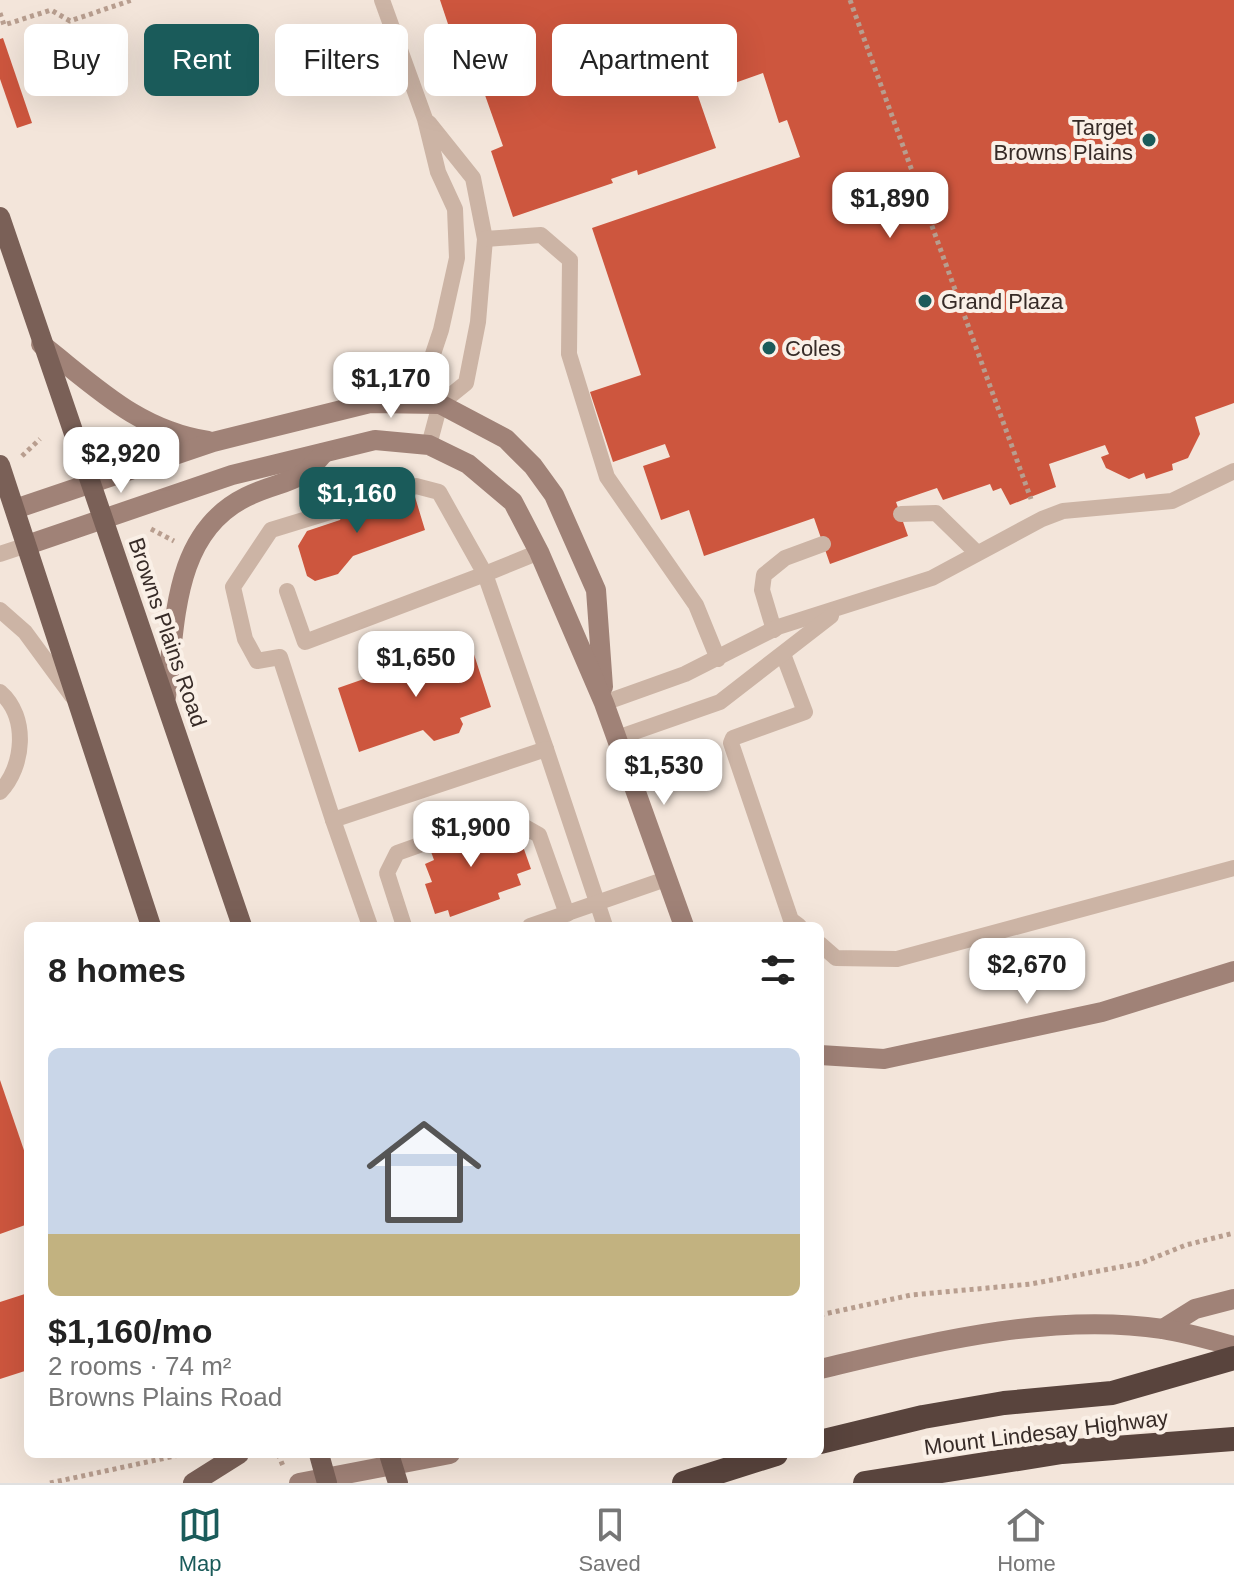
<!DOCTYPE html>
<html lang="en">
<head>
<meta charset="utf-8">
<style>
  body { margin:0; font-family:Helvetica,sans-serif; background:#f6f6f6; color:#222; height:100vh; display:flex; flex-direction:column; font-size:30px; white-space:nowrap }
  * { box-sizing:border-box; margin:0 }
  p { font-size:26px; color:#767676 }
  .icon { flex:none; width:44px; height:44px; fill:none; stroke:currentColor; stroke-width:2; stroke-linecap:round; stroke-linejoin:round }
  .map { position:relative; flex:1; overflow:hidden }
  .details { position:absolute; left:24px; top:922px; width:800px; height:536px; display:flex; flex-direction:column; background:#fff; border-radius:12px; box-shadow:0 8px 32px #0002 }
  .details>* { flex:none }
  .guide { position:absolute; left:24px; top:24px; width:800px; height:72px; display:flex; gap:16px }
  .price { position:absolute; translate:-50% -68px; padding:0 18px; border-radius:16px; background:#fff; color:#222; font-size:26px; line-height:52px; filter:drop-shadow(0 2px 4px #0008) }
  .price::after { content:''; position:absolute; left:50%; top:48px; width:24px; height:18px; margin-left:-12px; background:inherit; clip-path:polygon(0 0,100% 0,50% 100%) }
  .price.selected { background:#1a5b5a; color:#fff }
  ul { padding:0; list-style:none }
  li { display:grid; align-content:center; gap:16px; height:424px; padding:0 24px }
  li+li { border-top:2px solid #e0e0e0 }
  li span { display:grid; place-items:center; height:248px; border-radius:12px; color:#555 }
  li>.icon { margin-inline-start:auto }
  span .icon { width:144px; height:144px; fill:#fffc; stroke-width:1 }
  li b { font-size:34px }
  h2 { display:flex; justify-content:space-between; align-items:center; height:96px; padding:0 24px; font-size:34px }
  .tag { padding:0 28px; border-radius:12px; background:#fff; box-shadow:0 8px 32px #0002; font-size:28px; line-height:72px }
  .tag.selected { background:#1a5b5a; color:#fff }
  .tab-bar { display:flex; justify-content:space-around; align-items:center; height:112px; border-top:2px solid #e0e0e0; background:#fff; font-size:22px; color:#767676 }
  .tab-bar a { display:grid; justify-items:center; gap:4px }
  .tab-bar .selected { color:#1a5b5a }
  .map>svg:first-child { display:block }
  .building { fill:#cd563e }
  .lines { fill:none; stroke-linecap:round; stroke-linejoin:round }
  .path { stroke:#b89e8f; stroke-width:5; stroke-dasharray:4 4; stroke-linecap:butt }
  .lane { stroke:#ccb4a5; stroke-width:16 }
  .secondary { stroke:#a08277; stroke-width:20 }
  .primary { stroke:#7a6057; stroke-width:20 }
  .highway { stroke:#59443d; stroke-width:24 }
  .poi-dot { fill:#1a5b5a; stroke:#faf0e7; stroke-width:3 }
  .labels { text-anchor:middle; stroke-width:8; stroke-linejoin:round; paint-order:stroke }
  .poi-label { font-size:22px; fill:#372b27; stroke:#faf0e7; text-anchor:start }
  .street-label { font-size:22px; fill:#372b27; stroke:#faf0e7 }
</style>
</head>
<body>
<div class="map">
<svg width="1234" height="1483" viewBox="0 0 1234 1483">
  <rect width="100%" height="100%" fill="#f3e5da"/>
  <g class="building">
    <polygon points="440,0 1234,0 1234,403 1195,417 1200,434 1188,458 1172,464 1173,470 1146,479 1144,473 1129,479 1106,468 1101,457 1109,454 1105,445 1049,464 1056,487 1010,505 1001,488 993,491 990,484 943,500 937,488 896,502 908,536 830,564 814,518 704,556 689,510 661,520 643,466 670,457 665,444 613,462 590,392 641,375 592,228 800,157 787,120 779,123 763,73 698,96 716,148 638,175 637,170 611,179 613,183 513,217 491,151 503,146 469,50 458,54"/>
    <polygon points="3,38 32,123 17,128 0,79 0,39"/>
    <polygon points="352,496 376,508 415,497 425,530 353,556 338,574 315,581 307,576 298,546 307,531 340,520"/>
    <polygon points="470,642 491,707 460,718 463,724 459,733 434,741 423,730 359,752 338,688"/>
    <polygon points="467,820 475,841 501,832 506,844 520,838 531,869 517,874 521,885 498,893 500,899 450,917 448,910 435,914 425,884 432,882 425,864 434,860 425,835"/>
    <polygon points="0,1080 28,1162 28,1224 0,1234"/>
    <polygon points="28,1293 28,1370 0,1379 0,1302"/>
  </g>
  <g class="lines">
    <g class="path">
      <polyline points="850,0 1031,499"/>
      <polyline points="0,13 4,25 51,10 70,21 132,0"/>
      <polyline points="104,438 122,438 126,448"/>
      <polyline points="22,456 40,439"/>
      <polyline points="151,529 174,541"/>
      <polyline points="820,1315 911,1295 1031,1284 1141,1263 1186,1245 1234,1233"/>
      <polyline points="278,1454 283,1466"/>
      <polyline points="50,1483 184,1454"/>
    </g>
    <g class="lane">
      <polyline points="382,0 425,119 438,172 455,209 457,258 441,330 427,372 440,404"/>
      <polyline points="429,123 473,178 485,239 478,322 466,383 440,404 429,445"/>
      <polyline points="485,239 541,235 570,260 569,354 607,477 696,605 718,659"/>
      <polyline points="901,514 936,513 977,553"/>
      <polyline points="539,552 485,574 546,749"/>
      <polyline points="0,554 27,545"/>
      <polyline points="287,591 305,642 485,574 439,492 416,486 362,501"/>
      <polyline points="0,610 25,632 72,696"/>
      <polyline points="774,630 762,590 764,575 785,558 823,544"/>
      <polyline points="783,654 805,712 733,738 731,743 791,920 799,926"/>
      <path d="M0,692C29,717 24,767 0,792"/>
      <polyline points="604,703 685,674 778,627 932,578 1042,519 1063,511 1172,501 1234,471"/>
      <polyline points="617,738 720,702 831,616"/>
      <polyline points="333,820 280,657 257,661 245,639 233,587 271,530 346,507"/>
      <polyline points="470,828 507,817 539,835 567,914"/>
      <polyline points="370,926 333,820 546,749 605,926"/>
      <polyline points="404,926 387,873 397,853 428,842"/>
      <polyline points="530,926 666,879"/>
      <polyline points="820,944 836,958 897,959 1234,868"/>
    </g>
    <g class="secondary">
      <path d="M41,344C95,386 137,430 208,441"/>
      <polyline points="15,509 213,442 370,403 440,404 506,439 533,466 554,495 596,590 603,687"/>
      <polyline points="27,545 232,475 375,440 429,445 468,464 513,502 539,552 604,703 684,926"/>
      <path d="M166,697C176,626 171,534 246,497C283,479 296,487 324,453"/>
      <polyline points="820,1055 884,1059 1102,1012 1234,971"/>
      <polyline points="1163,1329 1195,1309 1234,1299"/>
      <path d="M820,1369C930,1343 1049,1312 1163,1329C1187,1333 1211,1340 1234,1346"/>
      <polyline points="299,1483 450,1454"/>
    </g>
    <g class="primary">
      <polyline points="0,217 242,926"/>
      <polyline points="0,465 151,926"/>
      <polyline points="319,1454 327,1483"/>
      <polyline points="389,1454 398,1483"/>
      <polyline points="193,1483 239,1454"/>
    </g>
    <g class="highway">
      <polyline points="820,1442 923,1417 1004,1403 1112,1393 1234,1358"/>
      <polyline points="684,1483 776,1454"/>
      <polyline points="865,1483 1062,1452 1234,1439"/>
    </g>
  </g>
  <g class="poi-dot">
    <circle cx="1149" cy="140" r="8"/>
    <circle cx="925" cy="301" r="8"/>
    <circle cx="769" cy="348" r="8"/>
  </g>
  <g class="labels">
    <g class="poi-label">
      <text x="1133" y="135" text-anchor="end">Target<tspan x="1133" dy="25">Browns Plains</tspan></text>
      <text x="941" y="309">Grand Plaza</text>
      <text x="785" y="356">Coles</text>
    </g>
    <g class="street-label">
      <text transform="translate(168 632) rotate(71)" y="8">Browns Plains Road</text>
      <text transform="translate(1046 1432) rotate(-7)" y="8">Mount Lindesay Highway</text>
    </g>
  </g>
</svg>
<b class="price" style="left:890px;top:240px">$1,890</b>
<b class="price" style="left:391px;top:420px">$1,170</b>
<b class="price" style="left:121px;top:495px">$2,920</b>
<b class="price selected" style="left:357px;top:535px">$1,160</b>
<b class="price" style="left:416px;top:699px">$1,650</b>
<b class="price" style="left:664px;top:807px">$1,530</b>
<b class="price" style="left:471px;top:869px">$1,900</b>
<b class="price" style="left:1027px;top:1006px">$2,670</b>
<div class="guide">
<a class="tag">Buy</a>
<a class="tag selected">Rent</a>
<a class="tag">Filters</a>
<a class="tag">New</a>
<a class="tag">Apartment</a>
</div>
<section class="details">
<h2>8 homes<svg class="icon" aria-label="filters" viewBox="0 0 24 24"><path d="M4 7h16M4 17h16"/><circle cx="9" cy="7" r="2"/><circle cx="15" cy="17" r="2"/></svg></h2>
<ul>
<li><span style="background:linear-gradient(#c9d6e8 75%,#c2b280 0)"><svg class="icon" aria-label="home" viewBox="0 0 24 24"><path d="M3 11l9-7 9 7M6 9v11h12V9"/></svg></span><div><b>$1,160/mo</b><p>2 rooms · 74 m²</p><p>Browns Plains Road</p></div></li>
</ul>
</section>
</div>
<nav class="tab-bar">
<a class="selected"><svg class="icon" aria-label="map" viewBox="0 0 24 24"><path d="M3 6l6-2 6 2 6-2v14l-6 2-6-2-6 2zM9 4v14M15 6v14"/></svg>Map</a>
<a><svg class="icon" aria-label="saved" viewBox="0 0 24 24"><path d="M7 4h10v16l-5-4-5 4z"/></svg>Saved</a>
<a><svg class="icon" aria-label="home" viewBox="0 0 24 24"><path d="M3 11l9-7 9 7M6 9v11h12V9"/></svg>Home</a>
</nav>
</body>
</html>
